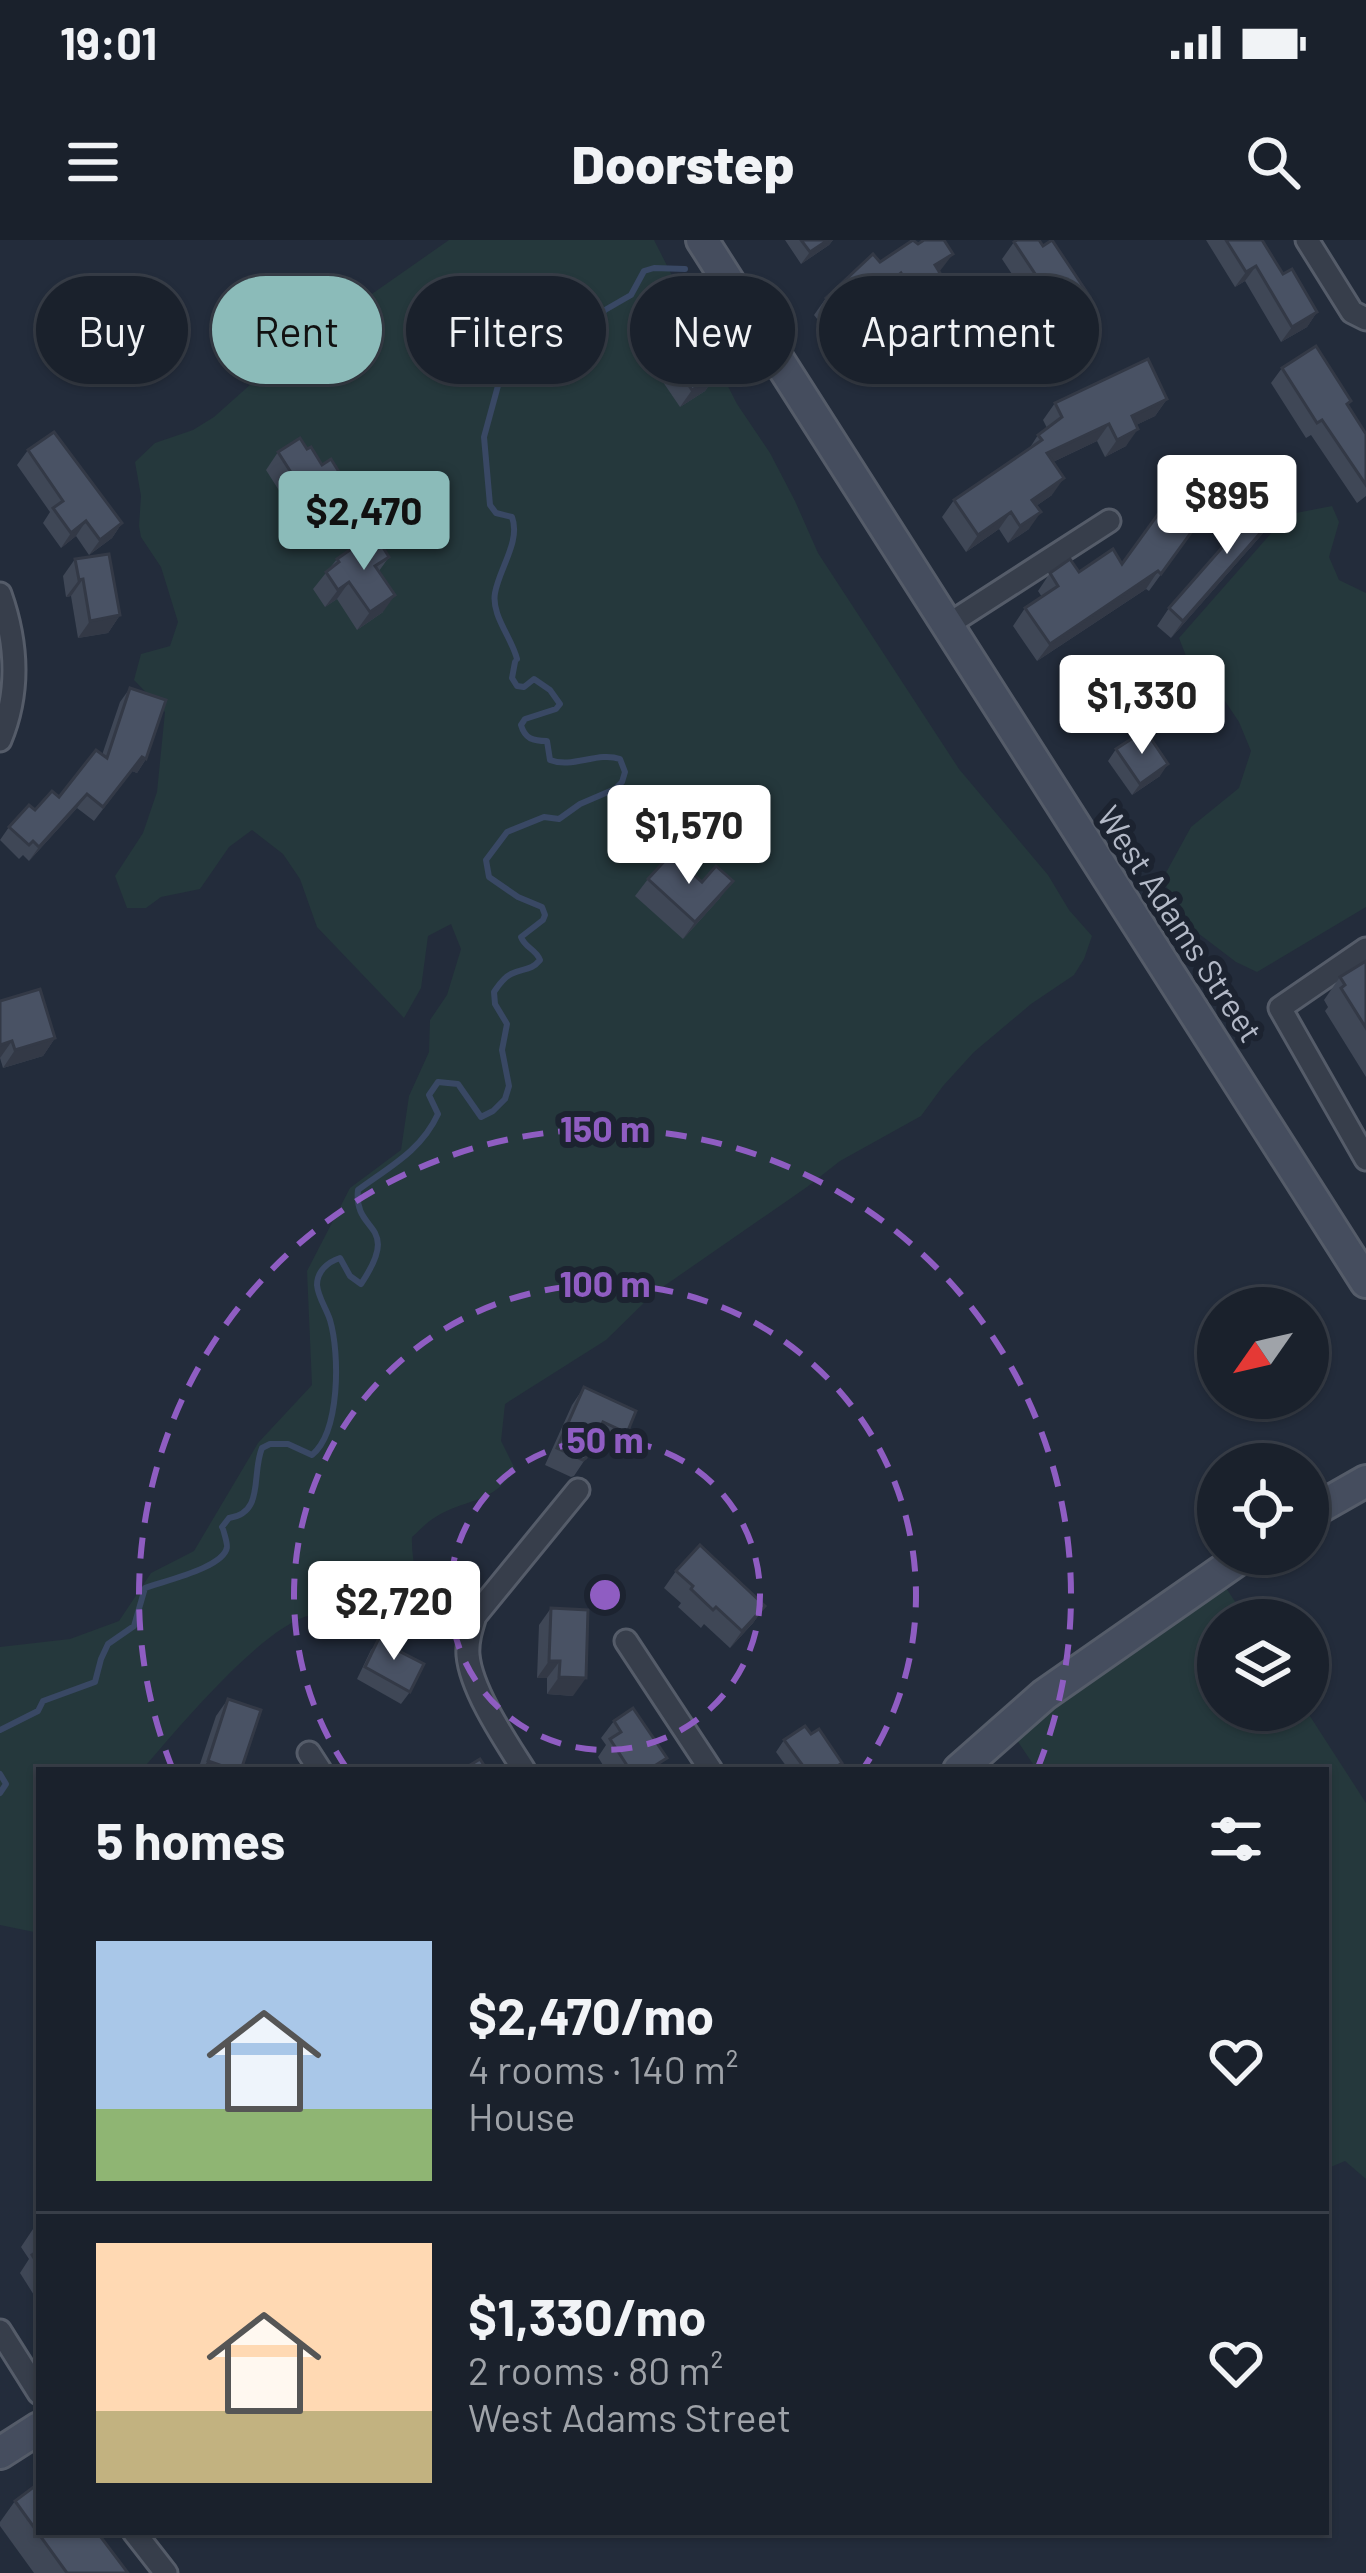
<!DOCTYPE html>
<html lang="en">
<head>
<meta charset="utf-8">
<style>
  body { margin:0; font-family:Barlow,sans-serif; background:#232934; color:#f1f3f6; height:100vh; display:flex; flex-direction:column; font-size:45px; white-space:nowrap }
  * { box-sizing:border-box; margin:0 }
  p { font-size:39px; color:#9fa3a9 }
  .icon { flex:none; width:66px; height:66px; fill:none; stroke:currentColor; stroke-width:2; stroke-linecap:round; stroke-linejoin:round }
  .map { position:relative; flex:1; overflow:hidden }
  .drawer { position:absolute; left:36px; top:1527px; width:1293px; height:768px; display:flex; flex-direction:column; background:#1a212c; border-radius:0px; box-shadow:0 3px 9px #0004,0 0 0 3px #383e48 }
  .drawer>* { flex:none }
  .hud { position:absolute; left:36px; top:36px; width:1296px; height:108px; display:flex; gap:24px }
  .needle { width:78px; rotate:236deg }
  .fabs { position:absolute; left:1197px; top:1047px; display:grid; gap:24px }
  .fabs a { display:grid; place-items:center; width:132px; height:132px; border-radius:50%; background:#1a212c; box-shadow:0 3px 9px #0004,0 0 0 3px #383e48; font-size:60px }
  .price { position:absolute; translate:-50% -102px; padding:0 27px; border-radius:12px; background:#fff; color:#222; font-size:39px; line-height:78px; filter:drop-shadow(0 3px 6px #0008) }
  .price::after { content:''; position:absolute; left:50%; top:72px; width:36px; height:27px; margin-left:-18px; background:inherit; clip-path:polygon(0 0,100% 0,50% 100%) }
  .price.on { background:#8bbbb9; color:#111 }
  ul { padding:0; list-style:none }
  li { display:flex; align-items:center; gap:36px; height:300px; padding:0 60px }
  li+li { border-top:3px solid #383e48 }
  li span { display:grid; place-items:center; flex:none; width:336px; height:240px; border-radius:0px; color:#555 }
  li>.icon { margin-inline-start:auto }
  span .icon { width:144px; height:144px; fill:#fffc; stroke-width:1 }
  li b { font-size:51px }
  h2 { display:flex; justify-content:space-between; align-items:center; height:144px; padding:0 60px; font-size:51px }
  .chip { padding:0 42px; border-radius:54px; background:#1a212c; box-shadow:0 3px 9px #0004,0 0 0 3px #383e48; font-size:42px; line-height:108px }
  .chip.on { background:#8bbbb9; color:#111 }
  .status { display:flex; justify-content:space-between; align-items:center; height:84px; padding:0 60px; background:#1a212c; direction:ltr }
  .status svg { height:33px; fill:currentColor }
  header { display:flex; justify-content:space-between; align-items:center; height:156px; padding:0 60px; background:#1a212c; font-size:54px; font-weight:800 }
  .map>svg:first-child { display:block }
  .green { fill:#25383c }
  .lines { fill:none; stroke-linecap:round; stroke-linejoin:round }
  .stream { stroke:#394864; stroke-width:6 }
  .street-casing { stroke:#555c69; stroke-width:27 }
  .secondary-casing { stroke:#555c69; stroke-width:36 }
  .street { stroke:#373e4b; stroke-width:21 }
  .secondary { stroke:#454d5e; stroke-width:30 }
  .wall { fill:#3f4756 }
  .shaded-wall { fill:#333946 }
  .building { fill:#495264; stroke:#333946; stroke-width:3 }
  .ring { fill:none; stroke:#8f5dc2; stroke-width:6; stroke-dasharray:21 15 }
  .labels { text-anchor:middle; stroke-width:12; stroke-linejoin:round; paint-order:stroke }
  .street-label { font-size:33px; fill:#b3b9c7; stroke:#1c2330 }
  .centre { fill:#8f5dc2; stroke:#1c2330; stroke-width:6 }
  .ring-label { font-size:36px; text-anchor:middle; font-weight:bold; fill:#8f5dc2; stroke:#1c2330; stroke-width:12; stroke-linejoin:round; paint-order:stroke }
</style>
</head>
<body>
<div class="status"><b>19:01</b><svg viewBox="0 0 49 12"><path d="M0 12V9h3v3zM5 12V6h3v6zM10 12V3h3v9zM15 12V0h3v12zM26 1h20v11H26zM47 4h2v5h-2z"/></svg></div>
<header><svg class="icon" aria-label="menu" viewBox="0 0 24 24"><path d="M4 6h16M4 12h16M4 18h16"/></svg>Doorstep<svg class="icon" aria-label="search" viewBox="0 0 24 24"><circle cx="10" cy="10" r="6"/><path d="M15 15l6 6"/></svg></header>
<div class="map">
<svg width="1366" height="2333" viewBox="0 0 1366 2333">
  <rect width="100%" height="100%" fill="#232c3b"/>
  <g class="green">
    <path d="M449,0H654L737,164L770,213L795,261L818,313L959,529L1048,635L1069,670L1092,696L1084,719L1074,735L1031,764L974,812L943,846L921,876L840,921L807,947L654,1053L606,1100L505,1164L501,1201L515,1229C491,1266 467,1257 434,1278C426,1283 419,1291 412,1297C411,1321 419,1343 422,1367L403,1383C371,1378 342,1369 311,1375C264,1385 179,1487 147,1524L146,1530H39V1693L0,1685V1407L70,1399L119,1381L151,1333L194,1311L258,1203L312,1145L307,1031L350,948L401,910L409,856L429,812L430,780L447,755L461,709L451,684L428,696L421,748L404,778L317,687L300,639L283,614L252,590L229,607L200,649L161,657L146,668H127L115,636L143,593L157,552L165,472L134,440L141,414L170,406L178,382L161,327L141,297L139,286L141,256L135,222L155,203L193,190L214,177L279,119Z"/>
    <polygon points="1332,266 1339,282 1329,317 1339,340 1366,353 1366,667 1257,732 1236,722 1194,690 1162,640 1191,587 1239,548 1251,511 1239,482 1225,461 1191,429 1179,398 1273,291 1296,273"/>
    <polygon points="1217,1334 1247,1380 1218,1380 1218,1470 1306,1470 1366,1563 1366,1939 1345,1921 1326,1929 1326,1530 1037,1530 1008,1487"/>
  </g>
  <g class="lines">
    <g class="stream">
      <path d="M517,419C512,398 491,375 495,353C499,329 521,301 512,277L496,273L490,265L484,197L499,142L571,102L605,70L631,55L644,31L654,28L685,29"/>
      <path d="M0,1490L38,1471L43,1461L95,1442L101,1419L108,1404L134,1386L145,1348C163,1341 224,1328 227,1307C228,1306 223,1288 222,1287L229,1278C265,1273 251,1234 262,1208L270,1204H288L312,1215C340,1192 340,1114 330,1080C326,1068 318,1057 317,1045C317,1031 328,1022 340,1018L350,1036L361,1044C403,981 353,995 358,950C389,927 421,911 438,874L429,855L438,842L458,844L481,877L493,871L505,859L509,846L502,810L507,784L495,764L494,752C499,745 503,738 511,734C523,728 531,731 540,720C536,709 525,708 521,697L543,680L545,675L542,667L518,657L489,637L486,620L507,592L544,577L559,579L580,564L615,549L622,542L625,532L620,519C598,511 572,529 550,520L547,501C533,501 525,499 521,485L525,479L556,469L560,464L550,450L534,439L524,447L517,446L512,438L515,422"/>
      <polyline points="0,1534 6,1544 0,1553"/>
    </g>
    <defs>
      <g id="street">
        <polyline points="1307,0 1352,72 1366,79"/>
        <path d="M0,354C17,402 20,452 0,500"/>
        <polyline points="946,386 1109,281"/>
        <polyline points="1366,709 1280,768 1366,919"/>
        <polyline points="626,1401 711,1530"/>
        <polyline points="309,1513 320,1530"/>
        <path d="M524,1530C505,1500 471,1450 468,1415C467,1401 471,1389 475,1376L578,1250"/>
        <polyline points="0,2091 39,2153"/>
        <polyline points="134,2292 166,2333"/>
      </g>
      <g id="secondary">
        <polyline points="702,0 1366,1042"/>
        <polyline points="1308,1274 1366,1241"/>
        <polyline points="959,1530 1044,1455 1246,1314"/>
        <polyline points="0,2213 39,2188"/>
      </g>
    </defs>
    <use href="#street" class="street-casing"/>
    <use href="#secondary" class="secondary-casing"/>
    <use href="#street" class="street"/>
    <use href="#secondary" class="secondary"/>
  </g>
  <g class="wall">
    <polygon points="785,0 833,0 829,5 801,24"/>
    <polygon points="1206,0 1262,0 1283,34 1317,72 1307,87 1281,102 1245,41 1235,47"/>
    <polygon points="1014,2 1043,6 1090,57 1078,74 1054,90 1048,82 1045,84 1002,19"/>
    <polygon points="880,22 940,32 928,51 901,69 889,50 832,98 814,75 826,58"/>
    <polygon points="683,95 708,107 703,113 717,134 705,151 680,167 646,117 658,100"/>
    <polygon points="1282,128 1366,194 1366,256 1357,263 1311,195 1306,198 1271,143"/>
    <polygon points="1167,159 1155,176 1136,185 1126,206 1105,217 1097,201 1053,222 1052,255 1036,266 1029,289 1008,303 999,289 966,312 942,277 954,260 1029,209 1038,195 1047,188 1043,180 1055,163"/>
    <polygon points="28,210 122,283 112,298 89,315 76,296 61,308 43,283 50,272 17,225"/>
    <polygon points="278,212 322,225 347,245 335,263 301,285 266,230"/>
    <polygon points="1219,254 1149,351 1146,349 1037,421 1013,386 1025,368 1042,357 1038,351 1050,333 1079,332 1122,324 1192,259"/>
    <polygon points="1272,283 1171,398 1157,386 1169,368"/>
    <polygon points="389,317 379,331 383,372 357,390 337,359 325,367 313,349 337,319"/>
    <polygon points="75,319 120,375 108,393 78,398 71,356 66,357 63,336"/>
    <polygon points="130,448 146,519 137,533 132,531 94,581 77,568 29,621 23,615 19,619 0,600 9,587 35,570 59,557 102,515 120,462"/>
    <polygon points="1116,509 1160,536 1132,555 1108,521"/>
    <polygon points="648,639 720,658 683,699 635,656"/>
    <polygon points="1366,721 1366,837 1325,771 1328,767 1324,760 1340,737"/>
    <polygon points="0,761 55,798 43,816 3,828 0,818"/>
    <polygon points="584,1147 627,1193 614,1210 594,1201 586,1218 574,1236 571,1237 545,1225 572,1165"/>
    <polygon points="676,1331 765,1366 753,1383 730,1408 704,1384 701,1388 678,1367 681,1363 664,1348"/>
    <polygon points="551,1368 573,1456 547,1454 547,1438 537,1438 539,1385"/>
    <polygon points="387,1392 395,1409 410,1452 401,1464 357,1439 371,1410"/>
    <polygon points="228,1459 241,1530 198,1530 216,1476"/>
    <polygon points="614,1481 659,1530 606,1530 598,1517 606,1505 601,1498"/>
    <polygon points="784,1500 837,1530 789,1530 776,1512"/>
    <polygon points="39,1986 39,2063 20,2033 29,2019 21,2007 33,1989"/>
    <polygon points="15,2261 128,2333 34,2333 0,2286 0,2282"/>
  </g>
  <g class="shaded-wall">
    <polygon points="828,0 833,0 829,5 801,24 810,12"/>
    <polygon points="953,14 940,31 923,43 935,25"/>
    <polygon points="1256,26 1245,41 1235,47 1246,32"/>
    <polygon points="901,33 889,50 832,98 845,80"/>
    <polygon points="940,33 928,51 901,69 913,51"/>
    <polygon points="1090,57 1078,74 1054,90 1066,73"/>
    <polygon points="1317,72 1307,87 1281,102 1292,87"/>
    <polygon points="717,134 705,151 680,167 692,150"/>
    <polygon points="1167,159 1155,176 1120,193 1132,176"/>
    <polygon points="1109,184 1097,201 1036,230 1047,213"/>
    <polygon points="1138,189 1126,206 1105,217 1117,200"/>
    <polygon points="1064,238 1052,255 1020,277 1032,260"/>
    <polygon points="347,245 335,263 301,285 313,267"/>
    <polygon points="1285,265 1272,283 1171,398 1183,381"/>
    <polygon points="1011,272 999,289 966,312 978,295"/>
    <polygon points="1041,272 1029,289 1008,303 1020,286"/>
    <polygon points="86,281 76,296 61,308 71,293"/>
    <polygon points="122,283 112,298 89,315 100,300"/>
    <polygon points="1158,331 1146,349 1037,421 1050,404"/>
    <polygon points="83,339 71,356 66,357 79,340"/>
    <polygon points="349,342 337,359 325,367 338,350"/>
    <polygon points="395,355 383,372 357,390 370,372"/>
    <polygon points="120,375 108,393 78,398 90,381"/>
    <polygon points="142,517 146,519 137,533 132,531 94,581"/>
    <polygon points="1168,524 1160,536 1132,555 1140,544"/>
    <polygon points="87,554 77,568 29,621 39,607"/>
    <polygon points="733,641 720,658 683,699 695,682"/>
    <polygon points="55,798 43,816 3,828 15,810"/>
    <polygon points="12,801 0,818 0,805"/>
    <polygon points="765,1366 753,1383 730,1408 742,1391"/>
    <polygon points="549,1421 560,1421 547,1438 537,1438"/>
    <polygon points="559,1437 586,1438 573,1456 547,1454"/>
    <polygon points="208,1521 234,1530 201,1530"/>
  </g>
  <g class="building">
    <polygon points="801,0 828,0 810,12"/>
    <polygon points="913,0 918,4 924,0 944,0 953,14 935,25 940,33 913,51 901,33 845,80 826,58 873,14 880,22"/>
    <polygon points="1017,0 1039,0 1043,6 1052,0 1090,57 1066,73 1060,65 1057,67 1014,2"/>
    <polygon points="1226,0 1262,0 1283,34 1292,29 1317,72 1292,87 1256,26 1246,32"/>
    <polygon points="677,86 683,95 696,86 708,107 702,111 717,134 692,150 658,100"/>
    <polygon points="1316,106 1351,161 1347,164 1366,194 1366,245 1322,180 1317,183 1282,128"/>
    <polygon points="1148,119 1167,159 1132,176 1138,189 1117,200 1109,184 1047,213 1064,238 1032,260 1041,272 1020,286 1011,272 978,295 954,260 1042,200 1038,195 1062,177 1055,163"/>
    <polygon points="54,192 122,283 100,300 86,281 71,293 53,268 63,261 28,210"/>
    <polygon points="300,198 307,209 311,207 322,225 331,219 347,245 313,267 278,212"/>
    <polygon points="1204,242 1219,254 1161,334 1158,331 1050,404 1025,368 1058,346 1050,333 1070,319 1079,332 1113,309 1122,324 1177,248 1192,259"/>
    <polygon points="1270,253 1285,265 1183,381 1169,368"/>
    <polygon points="374,293 389,317 375,326 395,355 370,372 349,342 338,350 326,332 339,322 337,319"/>
    <polygon points="109,314 120,375 90,381 83,339 79,340 75,319"/>
    <polygon points="130,448 166,460 146,519 142,517 103,567 87,554 39,607 33,601 29,605 9,587 29,565 35,570 52,551 59,557 96,510 107,518"/>
    <polygon points="1145,490 1168,524 1140,544 1116,509"/>
    <polygon points="671,614 702,642 716,626 733,641 695,682 648,639"/>
    <polygon points="1366,721 1366,788 1341,748 1345,745 1340,737"/>
    <polygon points="40,749 55,798 15,810 12,801 0,805 0,761"/>
    <polygon points="584,1147 636,1171 627,1193 603,1182 586,1218 583,1220 557,1208"/>
    <polygon points="700,1305 765,1366 742,1391 716,1367 713,1370 691,1349 693,1346 676,1331"/>
    <polygon points="551,1368 588,1370 586,1438 559,1437 560,1421 549,1421"/>
    <polygon points="387,1392 400,1399 395,1409 424,1424 410,1452 365,1427 379,1398 382,1400"/>
    <polygon points="228,1459 261,1470 241,1530 234,1530 208,1521"/>
    <polygon points="633,1468 667,1518 648,1530 630,1530 610,1499 621,1492 614,1481"/>
    <polygon points="805,1486 811,1494 819,1489 842,1523 832,1530 806,1530 784,1500"/>
    <polygon points="480,1519 487,1530 462,1530"/>
    <polygon points="39,2010 39,2026 32,2015"/>
    <polygon points="39,2243 39,2292 97,2292 128,2333 67,2333 15,2261"/>
  </g>
  <g class="ring">
    <circle cx="605" cy="1355" r="155"/>
    <path d="M347 1529A311 311 0 1 1 863 1529"/>
    <path d="M173 1530A466 466 0 1 1 1037 1530"/>
  </g>
  <g class="labels">
    <g class="street-label">
      <text transform="translate(1180 684) rotate(57)" y="12">West Adams Street</text>
    </g>
  </g>
  <circle cx="605" cy="1355" r="18" class="centre"/>
  <g class="ring-label">
    <text x="605" y="902">150 m</text>
    <text x="605" y="1057">100 m</text>
    <text x="605" y="1213">50 m</text>
  </g>
</svg>
<div class="fabs">
<a><svg class="needle" viewBox="-14 -14 28 28"><path d="M0-13l5 13h-10z" fill="#e53935"/><path d="M0 13l5-13h-10z" fill="#9fa3a9"/></svg></a>
<a><svg class="icon" aria-label="locate" viewBox="0 0 24 24"><circle cx="12" cy="12" r="6"/><path d="M12 2v4M12 18v4M2 12h4M18 12h4"/></svg></a>
<a><svg class="icon" aria-label="layers" viewBox="0 0 24 24"><path d="M12 4l9 5-9 5-9-5zM3 14l9 5 9-5"/></svg></a>
</div>
<b class="price" style="left:1227px;top:317px">$895</b>
<b class="price on" style="left:364px;top:333px">$2,470</b>
<b class="price" style="left:1142px;top:517px">$1,330</b>
<b class="price" style="left:689px;top:647px">$1,570</b>
<b class="price" style="left:394px;top:1423px">$2,720</b>
<div class="hud">
<a class="chip">Buy</a>
<a class="chip on">Rent</a>
<a class="chip">Filters</a>
<a class="chip">New</a>
<a class="chip">Apartment</a>
</div>
<section class="drawer">
<h2>5 homes<svg class="icon" aria-label="filters" viewBox="0 0 24 24"><path d="M4 7h16M4 17h16"/><circle cx="9" cy="7" r="2"/><circle cx="15" cy="17" r="2"/></svg></h2>
<ul>
<li><span style="background:linear-gradient(#a9c7e8 70%,#8fb573 0)"><svg class="icon" aria-label="home" viewBox="0 0 24 24"><path d="M3 11l9-7 9 7M6 9v11h12V9"/></svg></span><div><b>$2,470/mo</b><p>4 rooms · 140 m²</p><p>House</p></div><svg class="icon" aria-label="heart" viewBox="0 0 24 24"><path d="M12 20l-8-8c-3-5 5-10 8-4 3-6 11-1 8 4z"/></svg></li>
<li><span style="background:linear-gradient(#ffd9b3 70%,#c2b280 0)"><svg class="icon" aria-label="home" viewBox="0 0 24 24"><path d="M3 11l9-7 9 7M6 9v11h12V9"/></svg></span><div><b>$1,330/mo</b><p>2 rooms · 80 m²</p><p>West Adams Street</p></div><svg class="icon" aria-label="heart" viewBox="0 0 24 24"><path d="M12 20l-8-8c-3-5 5-10 8-4 3-6 11-1 8 4z"/></svg></li>
</ul>
</section>
</div>
</body>
</html>
